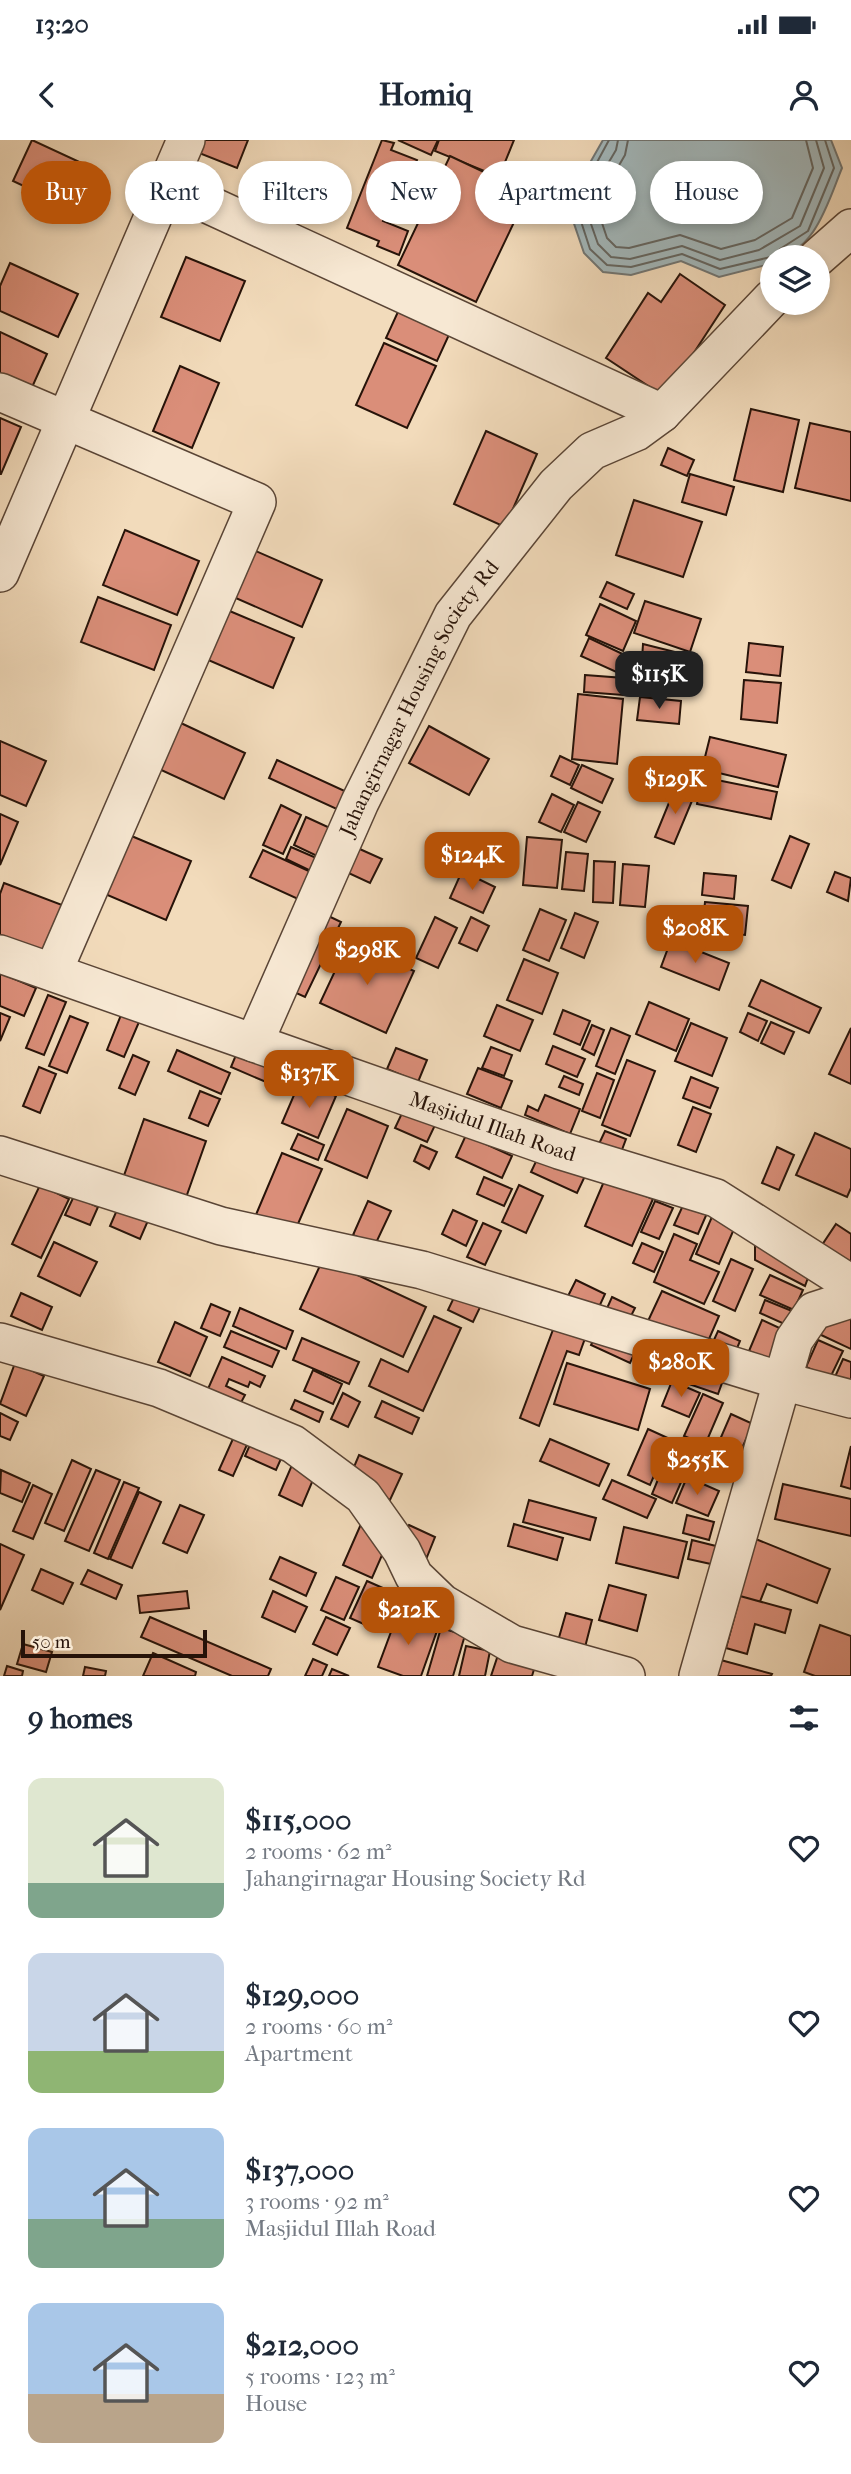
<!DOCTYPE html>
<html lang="en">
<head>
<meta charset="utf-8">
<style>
  body { margin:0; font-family:"IM FELL French Canon",serif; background:#f2f2f3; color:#1f2937; height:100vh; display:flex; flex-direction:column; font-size:26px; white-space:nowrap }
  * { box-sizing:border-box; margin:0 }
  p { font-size:23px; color:#747a83 }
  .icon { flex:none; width:38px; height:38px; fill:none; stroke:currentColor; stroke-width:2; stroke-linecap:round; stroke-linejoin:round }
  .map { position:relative; height:1536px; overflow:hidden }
  .sheet { display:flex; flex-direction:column; background:#fff; flex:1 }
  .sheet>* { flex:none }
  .guide { position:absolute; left:21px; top:21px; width:810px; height:63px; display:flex; gap:14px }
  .tools { position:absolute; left:760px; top:105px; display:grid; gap:14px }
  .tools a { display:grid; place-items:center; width:70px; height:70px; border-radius:50%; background:#fff; box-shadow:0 4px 10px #0003; font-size:35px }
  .scale { position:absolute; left:21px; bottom:18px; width:186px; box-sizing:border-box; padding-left:7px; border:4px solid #271309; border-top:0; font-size:19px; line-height:24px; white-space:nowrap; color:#271309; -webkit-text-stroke:5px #f7e8d3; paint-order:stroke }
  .price { position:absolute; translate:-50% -60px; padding:0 16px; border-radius:14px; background:#b45309; color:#fff; font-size:23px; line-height:46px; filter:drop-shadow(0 2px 4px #0008) }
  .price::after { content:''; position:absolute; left:50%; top:42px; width:21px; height:16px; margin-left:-10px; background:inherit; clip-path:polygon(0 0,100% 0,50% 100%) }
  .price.on { background:#222; color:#fff }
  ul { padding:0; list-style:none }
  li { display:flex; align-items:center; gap:21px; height:175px; padding:0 28px }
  li span { display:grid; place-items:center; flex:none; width:196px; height:140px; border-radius:14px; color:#555 }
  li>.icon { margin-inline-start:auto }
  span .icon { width:84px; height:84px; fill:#fffc; stroke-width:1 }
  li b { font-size:30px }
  h2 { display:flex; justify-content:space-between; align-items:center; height:84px; padding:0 28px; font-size:30px }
  .pill { padding:0 24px; border-radius:32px; background:#fff; box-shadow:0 4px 10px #0003; font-size:24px; line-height:63px }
  .pill.on { background:#b45309; color:#fff }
  .status { display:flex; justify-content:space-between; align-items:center; height:49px; padding:0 35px; background:#fff; direction:ltr }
  .status svg { height:19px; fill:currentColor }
  header { display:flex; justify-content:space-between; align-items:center; height:91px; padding:0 28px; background:#fff; font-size:32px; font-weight:800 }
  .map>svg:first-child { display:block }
  .water { fill:#a2b8bc; stroke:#717674; stroke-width:2 }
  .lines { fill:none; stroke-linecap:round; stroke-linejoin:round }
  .shore { stroke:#646662; stroke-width:2 }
  .building { fill:#da8e79; stroke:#271309; stroke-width:2 }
  .minor-casing { stroke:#5a4536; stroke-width:40 }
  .minor { stroke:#f7e8d3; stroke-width:37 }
  .labels { text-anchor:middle; stroke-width:7; stroke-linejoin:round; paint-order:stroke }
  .street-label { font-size:21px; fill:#271309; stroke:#f7e8d3 }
</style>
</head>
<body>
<div class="status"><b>13:20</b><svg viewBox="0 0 49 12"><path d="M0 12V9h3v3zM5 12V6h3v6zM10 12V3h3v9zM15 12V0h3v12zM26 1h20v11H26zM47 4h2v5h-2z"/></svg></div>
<header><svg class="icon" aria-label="back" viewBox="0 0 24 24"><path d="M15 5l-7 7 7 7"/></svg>Homiq<svg class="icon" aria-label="person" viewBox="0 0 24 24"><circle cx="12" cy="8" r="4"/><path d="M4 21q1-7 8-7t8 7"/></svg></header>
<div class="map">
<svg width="851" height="1536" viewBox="0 0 851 1536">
  <rect width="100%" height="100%" fill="#f2dbbb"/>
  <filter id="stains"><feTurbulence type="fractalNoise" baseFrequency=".00286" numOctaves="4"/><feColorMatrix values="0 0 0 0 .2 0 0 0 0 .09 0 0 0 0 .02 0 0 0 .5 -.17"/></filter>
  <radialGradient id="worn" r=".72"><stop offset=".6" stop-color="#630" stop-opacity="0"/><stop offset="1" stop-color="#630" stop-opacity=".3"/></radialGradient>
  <path class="water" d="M603,0H831L842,28C829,59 814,117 772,117V121L766,125L719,137L681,121L631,135L603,132L584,113L567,63Z"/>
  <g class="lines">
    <g class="shore">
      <polyline points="609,0 575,63 590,109 607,125 631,127 682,114 720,129 775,116 780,109 808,91 834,28 825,0"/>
      <polyline points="618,0 616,10 584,64 598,104 611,117 630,119 682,106 720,120 759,110 800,86 824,28 816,0"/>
      <polyline points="628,0 625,15 596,65 607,98 616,107 629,108 680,95 721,109 755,100 792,78 813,28 806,0"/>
    </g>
  </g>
  <g class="building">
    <polygon points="32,0 101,32 81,73 13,41"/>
    <polygon points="198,0 248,0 237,28 194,11"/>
    <polygon points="382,0 394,3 391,10 417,20 407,46 399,42 383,81 408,91 399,115 377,106 379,101 347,88"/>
    <polygon points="398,0 438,0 431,15"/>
    <polygon points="439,0 514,0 499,37 435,11"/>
    <polygon points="450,16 528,53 476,162 398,125"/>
    <polygon points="186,117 245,141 220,201 161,177"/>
    <polygon points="10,123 78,154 58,197 0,171 0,146"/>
    <polygon points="680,134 725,165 665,257 606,218 648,153 661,162"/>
    <polygon points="402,163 453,186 437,221 386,198"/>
    <polygon points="0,192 47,214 29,254 0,241"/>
    <polygon points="384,203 436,226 407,288 356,265"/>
    <polygon points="180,226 219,243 192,308 153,291"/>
    <polygon points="751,269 799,280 783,352 734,340"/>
    <polygon points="0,278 21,287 1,334 0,334"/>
    <polygon points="810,283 851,292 851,361 795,348"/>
    <polygon points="486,291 537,314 505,387 454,364"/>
    <polygon points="668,308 694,320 687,336 661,325"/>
    <polygon points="690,334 734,347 726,375 682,362"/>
    <polygon points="634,360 702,382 683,437 616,415"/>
    <polygon points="125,390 199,421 177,475 103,445"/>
    <polygon points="242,405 322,440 302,487 222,452"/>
    <polygon points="607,442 634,454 627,469 600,457"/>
    <polygon points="98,457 171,485 154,530 81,502"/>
    <polygon points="645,461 701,479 690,512 634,493"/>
    <polygon points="213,464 294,498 273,548 192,513"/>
    <polygon points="600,464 636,481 623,511 586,495"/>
    <polygon points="589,498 631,518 623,535 581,516"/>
    <polygon points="749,503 783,507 780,536 746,532"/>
    <polygon points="643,504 679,513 677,555 640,552"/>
    <polygon points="585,535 624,538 623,555 584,552"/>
    <polygon points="744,540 781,543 777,583 741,579"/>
    <polygon points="578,554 623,559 617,624 572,619"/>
    <polygon points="640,557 681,561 679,584 637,580"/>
    <polygon points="168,577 245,613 224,659 146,623"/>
    <polygon points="429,586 489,619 469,655 409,623"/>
    <polygon points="710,597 786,615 778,647 702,629"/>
    <polygon points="0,601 46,621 26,666 0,655"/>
    <polygon points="560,616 579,625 570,645 551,636"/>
    <polygon points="277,620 349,653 341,671 269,638"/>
    <polygon points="582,625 613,639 602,663 571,648"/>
    <polygon points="702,637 777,652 771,679 697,664"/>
    <polygon points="675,648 694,656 674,704 655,697"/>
    <polygon points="552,654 574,665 561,692 539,682"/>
    <polygon points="578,662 600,672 586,702 564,692"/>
    <polygon points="281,665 301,675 283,714 263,705"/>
    <polygon points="0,674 18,682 0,725"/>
    <polygon points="306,677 330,688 317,716 294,705"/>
    <polygon points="122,692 191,721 166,780 98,751"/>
    <polygon points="790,696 809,704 791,748 772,740"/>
    <polygon points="527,697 562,700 557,748 523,745"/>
    <polygon points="353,706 382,719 370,743 342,730"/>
    <polygon points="291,707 321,720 315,733 286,719"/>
    <polygon points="263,710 311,732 298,759 250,737"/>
    <polygon points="566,712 588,714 584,751 562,749"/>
    <polygon points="594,721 615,722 613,763 593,762"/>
    <polygon points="623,724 649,726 645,767 620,765"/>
    <polygon points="462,731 495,747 483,773 450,758"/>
    <polygon points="835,732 851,738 848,761 827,752"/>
    <polygon points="704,733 736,736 734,759 702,755"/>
    <polygon points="4,743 70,768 52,815 0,795 0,754"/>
    <polygon points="705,762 748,766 745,795 736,794 737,787 713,785 711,804 701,803"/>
    <polygon points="540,769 566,780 549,821 523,810"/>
    <polygon points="320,772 341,782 305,857 283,847"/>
    <polygon points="575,773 598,782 584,818 561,808"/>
    <polygon points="435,777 457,788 438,828 416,818"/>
    <polygon points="471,777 489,786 477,811 459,803"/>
    <polygon points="671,800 729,823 719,850 661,827"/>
    <polygon points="349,801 414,831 386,893 320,863"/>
    <polygon points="524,819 558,833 542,874 507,860"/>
    <polygon points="0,833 36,848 24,876 0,866"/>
    <polygon points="761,840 821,868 809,893 749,866"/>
    <polygon points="48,855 66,862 44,915 26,908"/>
    <polygon points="649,862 689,879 676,911 636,894"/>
    <polygon points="497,865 533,880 520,911 484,896"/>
    <polygon points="563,870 590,881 580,905 554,894"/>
    <polygon points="0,873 10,877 0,901"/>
    <polygon points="748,873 767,881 758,901 740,892"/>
    <polygon points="121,875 139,882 124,917 107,910"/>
    <polygon points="70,876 88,883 67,933 49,926"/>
    <polygon points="771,882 794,892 784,914 761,903"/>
    <polygon points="691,883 727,898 712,936 675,921"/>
    <polygon points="592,885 604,890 594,915 582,909"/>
    <polygon points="611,888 630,896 615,934 596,926"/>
    <polygon points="851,888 851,944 829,934"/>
    <polygon points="553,906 585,919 577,937 546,924"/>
    <polygon points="491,907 512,915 504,936 482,928"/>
    <polygon points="396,908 427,920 418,942 387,929"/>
    <polygon points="177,910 230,933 221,954 168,931"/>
    <polygon points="238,910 274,925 266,942 231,927"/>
    <polygon points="133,915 149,922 135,955 119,948"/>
    <polygon points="627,920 655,931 630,996 602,985"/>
    <polygon points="39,927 56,934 40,973 23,966"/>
    <polygon points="478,928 512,941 501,968 467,954"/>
    <polygon points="597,933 614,940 600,978 582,971"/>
    <polygon points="564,936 583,944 579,955 559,947"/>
    <polygon points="691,937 718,948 710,968 683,958"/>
    <polygon points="300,941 336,956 318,998 282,983"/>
    <polygon points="200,951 220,959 208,986 189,978"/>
    <polygon points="545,955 580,969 570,994 525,975 528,966 538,971"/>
    <polygon points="693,967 711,974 696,1012 678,1005"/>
    <polygon points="347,969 388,986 367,1038 325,1020"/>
    <polygon points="404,969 436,983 427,1002 395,988"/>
    <polygon points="144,979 206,1001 183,1066 121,1044"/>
    <polygon points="605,991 626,999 620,1015 598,1006"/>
    <polygon points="815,993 851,1009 851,1048 847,1057 796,1035"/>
    <polygon points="298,994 324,1005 318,1020 291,1009"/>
    <polygon points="466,995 512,1016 502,1038 456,1017"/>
    <polygon points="421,1005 437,1012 429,1029 414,1021"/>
    <polygon points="777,1007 794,1015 779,1050 762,1043"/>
    <polygon points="282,1013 322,1029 294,1093 255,1077"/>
    <polygon points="539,1015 585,1036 577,1053 531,1032"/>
    <polygon points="484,1037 512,1049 504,1066 477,1054"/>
    <polygon points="605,1039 653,1059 632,1106 585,1086"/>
    <polygon points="40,1045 69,1059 41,1118 12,1104"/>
    <polygon points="519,1045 543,1056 526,1093 502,1082"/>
    <polygon points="74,1056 98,1067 90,1085 65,1075"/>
    <polygon points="368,1061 391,1071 375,1105 353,1095"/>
    <polygon points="655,1061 673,1068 659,1099 641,1092"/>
    <polygon points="685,1061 708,1071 698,1094 674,1085"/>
    <polygon points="120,1063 150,1076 140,1099 110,1086"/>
    <polygon points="453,1070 477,1081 466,1106 442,1094"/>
    <polygon points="714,1072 737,1082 719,1124 696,1114"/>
    <polygon points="483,1083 501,1091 485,1125 467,1117"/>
    <polygon points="836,1084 851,1094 851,1124 822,1105"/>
    <polygon points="674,1094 697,1104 690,1120 719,1132 704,1164 654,1142"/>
    <polygon points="755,1099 809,1135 805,1146 755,1120"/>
    <polygon points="54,1102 97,1122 80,1156 38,1136"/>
    <polygon points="642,1103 663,1112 654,1132 633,1123"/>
    <polygon points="323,1119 426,1167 403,1217 300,1169"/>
    <polygon points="731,1119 753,1129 735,1171 713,1161"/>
    <polygon points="770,1135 803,1150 794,1170 760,1155"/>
    <polygon points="576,1140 605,1154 594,1178 564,1164"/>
    <polygon points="458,1149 483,1161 473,1182 448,1170"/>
    <polygon points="662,1151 719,1176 706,1206 648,1181"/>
    <polygon points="21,1153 52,1167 42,1190 11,1176"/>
    <polygon points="612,1157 635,1168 626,1186 604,1175"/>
    <polygon points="765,1160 797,1173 791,1187 760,1173"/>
    <polygon points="211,1164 230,1172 220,1196 201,1188"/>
    <polygon points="240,1168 293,1191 286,1209 233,1186"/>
    <polygon points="851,1174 851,1209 819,1194 829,1180"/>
    <polygon points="434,1176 461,1188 423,1271 369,1246 381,1219 408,1232"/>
    <polygon points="557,1179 588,1190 579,1215 567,1211 539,1286 520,1278"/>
    <polygon points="762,1180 786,1191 773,1221 749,1211"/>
    <polygon points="175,1182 207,1197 190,1236 158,1222"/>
    <polygon points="231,1191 279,1211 272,1227 224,1207"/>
    <polygon points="718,1191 740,1201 731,1223 708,1213"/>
    <polygon points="597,1192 636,1210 630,1223 591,1205"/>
    <polygon points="302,1198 359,1222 349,1244 293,1220"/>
    <polygon points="818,1200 843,1211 830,1238 806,1227"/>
    <polygon points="653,1207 726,1232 718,1254 645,1229"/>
    <polygon points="222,1217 265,1236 260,1247 250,1242 248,1247 229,1239 226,1246 245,1255 236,1272 204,1258"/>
    <polygon points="843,1219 851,1222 851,1247 834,1239"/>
    <polygon points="15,1223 44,1236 26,1276 0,1264"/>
    <polygon points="567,1223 650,1249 638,1290 554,1264"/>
    <polygon points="313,1230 342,1244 333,1264 304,1251"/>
    <polygon points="672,1241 700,1253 689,1277 662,1266"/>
    <polygon points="343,1253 360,1262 348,1287 331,1279"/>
    <polygon points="703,1254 723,1263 705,1305 684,1296"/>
    <polygon points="295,1260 323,1272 319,1282 291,1269"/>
    <polygon points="382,1261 419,1278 412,1294 375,1277"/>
    <polygon points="0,1273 18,1282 10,1300 0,1296"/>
    <polygon points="731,1274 753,1284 733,1328 712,1318"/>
    <polygon points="648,1289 670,1299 650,1345 628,1335"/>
    <polygon points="236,1292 250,1298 233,1336 219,1330"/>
    <polygon points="253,1298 284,1312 276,1330 245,1316"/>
    <polygon points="550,1299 609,1324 599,1346 540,1321"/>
    <polygon points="851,1306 851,1349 841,1346"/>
    <polygon points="359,1315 402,1334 390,1360 348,1341"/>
    <polygon points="668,1315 689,1324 672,1363 652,1354"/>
    <polygon points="295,1318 318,1328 302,1366 279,1355"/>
    <polygon points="72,1320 91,1329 64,1391 45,1383"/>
    <polygon points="1,1330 30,1343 22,1362 0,1353"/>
    <polygon points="96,1330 120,1340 89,1411 65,1401"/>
    <polygon points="687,1337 719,1351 708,1376 676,1363"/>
    <polygon points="612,1340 656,1359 647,1378 603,1359"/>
    <polygon points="124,1342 139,1348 108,1419 94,1413"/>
    <polygon points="783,1344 851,1359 851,1396 775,1379"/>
    <polygon points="33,1345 52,1354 33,1399 13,1391"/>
    <polygon points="139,1352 161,1362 132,1428 110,1419"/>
    <polygon points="529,1360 596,1378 590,1400 523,1382"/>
    <polygon points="180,1365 204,1375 187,1413 163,1403"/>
    <polygon points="687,1375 714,1382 709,1400 683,1393"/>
    <polygon points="361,1384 390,1397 372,1438 343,1425"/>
    <polygon points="514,1384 563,1398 557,1420 508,1406"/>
    <polygon points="409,1385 435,1397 427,1417 400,1405"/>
    <polygon points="624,1387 687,1402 678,1438 616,1423"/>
    <polygon points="736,1391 830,1429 817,1463 767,1444 757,1469 712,1451"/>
    <polygon points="692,1400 724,1408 720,1426 688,1419"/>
    <polygon points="0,1404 24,1415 0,1470"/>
    <polygon points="280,1417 316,1433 306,1456 270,1439"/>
    <polygon points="41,1429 73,1443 63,1464 32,1450"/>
    <polygon points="88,1430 122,1445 116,1459 81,1444"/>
    <polygon points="336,1437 359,1447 344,1480 321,1470"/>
    <polygon points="367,1441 392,1452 375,1489 350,1478"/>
    <polygon points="609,1445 646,1455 637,1491 599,1480"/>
    <polygon points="187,1451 189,1468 140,1473 138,1456"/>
    <polygon points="273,1451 307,1467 295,1492 262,1477"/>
    <polygon points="740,1456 791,1470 785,1493 755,1484 747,1514 726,1508"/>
    <polygon points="398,1473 438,1488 421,1536 403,1536 378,1527"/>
    <polygon points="566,1473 592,1480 583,1515 556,1508"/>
    <polygon points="150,1477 271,1529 268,1536 232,1536 141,1497"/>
    <polygon points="326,1477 350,1488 337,1515 313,1504"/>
    <polygon points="820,1485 851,1496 851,1536 815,1536 804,1532"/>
    <polygon points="441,1488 465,1495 453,1536 427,1536"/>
    <polygon points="23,1504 52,1512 46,1532 17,1524"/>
    <polygon points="466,1506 490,1511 485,1536 459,1536"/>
    <polygon points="499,1512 536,1523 532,1536 491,1536"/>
    <polygon points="153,1513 196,1532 195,1536 143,1536"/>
    <polygon points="313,1519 327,1525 322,1536 305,1536"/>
    <polygon points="717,1519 772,1534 771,1536 713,1536"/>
    <polygon points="7,1526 23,1531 22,1536 4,1536"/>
    <polygon points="85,1527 106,1531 105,1536 83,1536"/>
    <polygon points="332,1529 349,1536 329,1536"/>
  </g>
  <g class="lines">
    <defs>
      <g id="minor">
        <polyline points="166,45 662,273"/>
        <polyline points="817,118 851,88"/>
        <polyline points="0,252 257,362 53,832"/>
        <polyline points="0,433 186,0"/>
        <path id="s1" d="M0,814L559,1010L716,1058L851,1144"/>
        <path id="s2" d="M254,903L360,662L453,475L556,345L592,311L636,292L662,273L772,158"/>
        <polyline points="0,1015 221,1086 422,1130 782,1241 851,1259"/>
        <polyline points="0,1202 159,1248 293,1304 363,1356 402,1411 414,1436 442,1463 512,1504 626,1536"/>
        <polyline points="698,1536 794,1200 814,1171 851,1159"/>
      </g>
    </defs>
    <use href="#minor" class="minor-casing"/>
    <use href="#minor" class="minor"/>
  </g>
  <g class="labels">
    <g class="street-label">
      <text dy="7" stroke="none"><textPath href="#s2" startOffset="383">Jahangirnagar Housing Society Rd</textPath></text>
      <text dy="7" stroke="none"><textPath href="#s1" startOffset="522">Masjidul Illah Road</textPath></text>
    </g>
  </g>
  <rect width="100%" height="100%" filter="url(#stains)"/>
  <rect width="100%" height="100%" fill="url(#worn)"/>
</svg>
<div class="tools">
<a><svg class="icon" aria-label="layers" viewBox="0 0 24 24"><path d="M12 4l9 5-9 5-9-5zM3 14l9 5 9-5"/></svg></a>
</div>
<div class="scale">50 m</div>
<b class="price on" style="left:659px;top:571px">$115K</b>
<b class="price" style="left:675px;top:676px">$129K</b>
<b class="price" style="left:472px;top:752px">$124K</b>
<b class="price" style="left:695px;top:825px">$208K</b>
<b class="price" style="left:367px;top:847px">$298K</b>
<b class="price" style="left:309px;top:970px">$137K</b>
<b class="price" style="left:681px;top:1259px">$280K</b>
<b class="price" style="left:697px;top:1357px">$255K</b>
<b class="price" style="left:408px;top:1507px">$212K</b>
<div class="guide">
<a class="pill on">Buy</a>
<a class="pill">Rent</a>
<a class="pill">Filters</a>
<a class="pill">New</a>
<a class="pill">Apartment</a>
<a class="pill">House</a>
</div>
</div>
<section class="sheet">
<h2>9 homes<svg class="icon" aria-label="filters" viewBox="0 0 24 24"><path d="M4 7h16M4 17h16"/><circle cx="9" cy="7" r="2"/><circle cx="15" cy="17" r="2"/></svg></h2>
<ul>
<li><span style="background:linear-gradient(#dfe7d0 75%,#7fa58c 0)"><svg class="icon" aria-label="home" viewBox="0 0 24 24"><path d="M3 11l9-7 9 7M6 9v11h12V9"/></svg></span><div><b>$115,000</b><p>2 rooms · 62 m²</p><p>Jahangirnagar Housing Society Rd</p></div><svg class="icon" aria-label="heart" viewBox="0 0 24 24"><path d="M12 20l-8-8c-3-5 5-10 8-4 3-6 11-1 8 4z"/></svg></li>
<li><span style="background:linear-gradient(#c9d6e8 70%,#8fb573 0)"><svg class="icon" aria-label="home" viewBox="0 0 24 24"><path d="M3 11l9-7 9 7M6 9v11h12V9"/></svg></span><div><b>$129,000</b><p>2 rooms · 60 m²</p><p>Apartment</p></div><svg class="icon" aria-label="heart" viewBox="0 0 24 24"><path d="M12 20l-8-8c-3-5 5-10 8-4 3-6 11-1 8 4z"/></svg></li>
<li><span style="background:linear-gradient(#a9c7e8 65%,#7fa58c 0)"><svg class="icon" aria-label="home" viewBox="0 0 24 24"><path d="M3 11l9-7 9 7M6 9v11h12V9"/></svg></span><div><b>$137,000</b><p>3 rooms · 92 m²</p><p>Masjidul Illah Road</p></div><svg class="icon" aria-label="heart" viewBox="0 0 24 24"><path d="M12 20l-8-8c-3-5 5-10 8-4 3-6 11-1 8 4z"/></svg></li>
<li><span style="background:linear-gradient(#a9c7e8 65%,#b9a48a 0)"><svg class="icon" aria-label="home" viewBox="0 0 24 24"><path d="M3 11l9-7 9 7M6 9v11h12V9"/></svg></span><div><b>$212,000</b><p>5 rooms · 123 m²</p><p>House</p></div><svg class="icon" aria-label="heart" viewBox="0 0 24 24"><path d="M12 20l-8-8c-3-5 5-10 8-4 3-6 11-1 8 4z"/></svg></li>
</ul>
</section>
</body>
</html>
